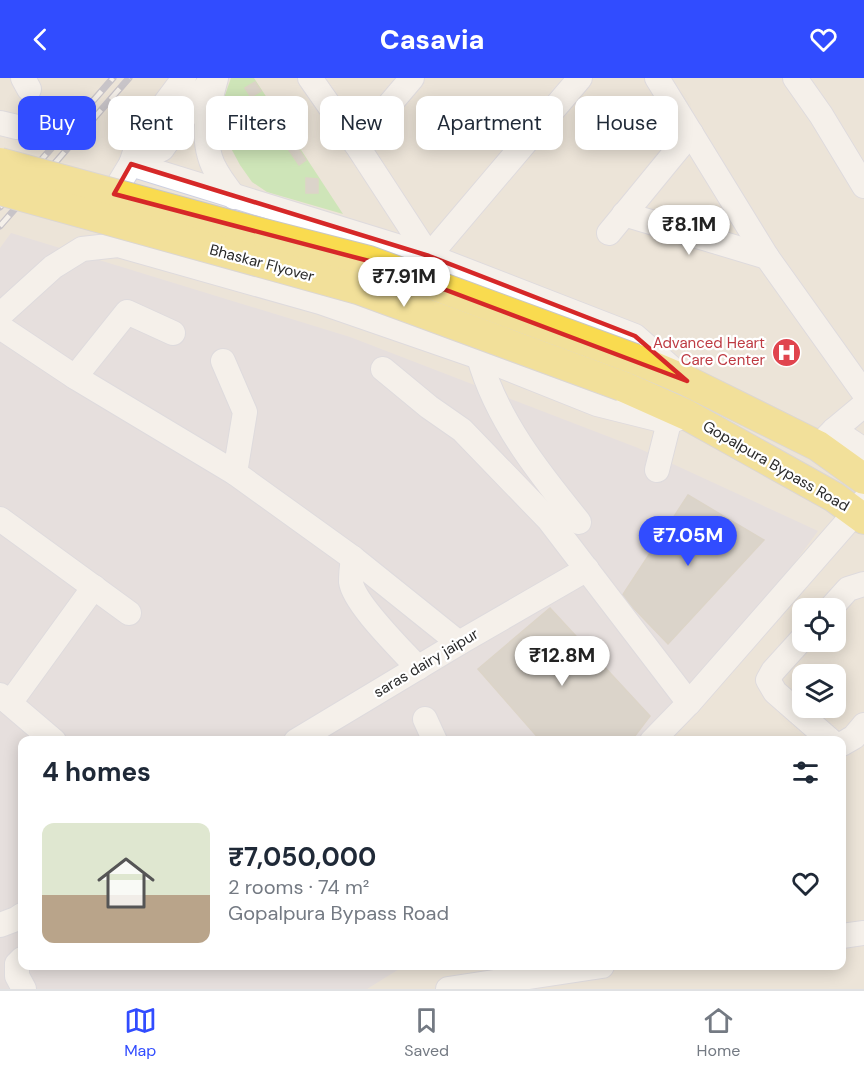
<!DOCTYPE html>
<html lang="en">
<head>
<meta charset="utf-8">
<style>
  body { margin:0; font-family:"DM Sans",sans-serif; background:#f6f6f7; color:#1f2937; height:100vh; display:flex; flex-direction:column; font-size:22px; white-space:nowrap }
  * { box-sizing:border-box; margin:0 }
  p { font-size:20px; color:#747a83 }
  .icon { flex:none; width:33px; height:33px; fill:none; stroke:currentColor; stroke-width:2; stroke-linecap:round; stroke-linejoin:round }
  .map { position:relative; flex:1; overflow:hidden }
  .drawer { position:absolute; left:18px; top:658px; width:828px; height:234px; display:flex; flex-direction:column; background:#fff; border-radius:12px; box-shadow:0 3px 15px #0003 }
  .drawer>* { flex:none }
  .top-card { position:absolute; left:18px; top:18px; width:828px; height:54px; display:flex; gap:12px }
  .fabs { position:absolute; left:792px; top:520px; display:grid; gap:12px }
  .fabs a { display:grid; place-items:center; width:54px; height:54px; border-radius:12px; background:#fff; box-shadow:0 3px 15px #0003; font-size:30px }
  .price { position:absolute; translate:-50% -51px; padding:0 14px; border-radius:21px; background:#fff; color:#222; font-size:20px; line-height:39px; filter:drop-shadow(0 2px 3px #0008) }
  .price::after { content:''; position:absolute; left:50%; top:36px; width:18px; height:14px; margin-left:-9px; background:inherit; clip-path:polygon(0 0,100% 0,50% 100%) }
  .price.on { background:#314cff; color:#fff }
  ul { padding:0; list-style:none }
  li { display:flex; align-items:center; gap:18px; height:150px; padding:0 24px }
  li+li { border-top:2px solid #e0e1e3 }
  li span { display:grid; place-items:center; flex:none; width:168px; height:120px; border-radius:12px; color:#555 }
  li>.icon { margin-inline-start:auto }
  span .icon { width:72px; height:72px; fill:#fffc; stroke-width:1 }
  li b { font-size:26px }
  h2 { display:flex; justify-content:space-between; align-items:center; height:72px; padding:0 24px; font-size:26px }
  .tag { padding:0 21px; border-radius:12px; background:#fff; box-shadow:0 3px 15px #0003; font-size:21px; line-height:54px }
  .tag.on { background:#314cff; color:#fff }
  header { display:flex; justify-content:space-between; align-items:center; height:78px; padding:0 24px; background:#314cff; color:#fff; font-size:27px; font-weight:800 }
  .menu { display:flex; justify-content:space-around; align-items:center; height:84px; border-top:2px solid #e0e1e3; background:#fff; font-size:16px; color:#747a83 }
  .menu a { display:grid; justify-items:center; gap:3px }
  .menu .on { color:#314cff }
  .map>svg:first-child { display:block }
  .industrial { fill:#ddd9e3 }
  .green { fill:#a9e690 }
  .building { fill:#c6c1b8; stroke:#c7c0b2; stroke-width:1.5 }
  .lines { fill:none; stroke-linecap:round; stroke-linejoin:round }
  .minor-casing { stroke:#cdd0e2; stroke-width:26 }
  .major-casing { stroke:#c7c7c7; stroke-width:32 }
  .minor { stroke:#fff; stroke-width:24 }
  .major { stroke:#f9db4f; stroke-width:30 }
  .rail-casing { stroke:#9b9db4; stroke-width:7 }
  .rail { stroke:#fff; stroke-width:4.5; stroke-dasharray:14; stroke-linecap:butt }
  .major-bridge-casing { stroke:#c7c7c7; stroke-width:32; stroke-linecap:butt }
  .major-bridge { stroke:#f9db4f; stroke-width:30 }
  .marked { fill:none; stroke:#d62828; stroke-width:4.5; stroke-linejoin:round }
  .labels { text-anchor:middle; stroke-width:4.5; stroke-linejoin:round; paint-order:stroke }
  .street-label { font-size:15px; fill:#282828; stroke:#fff }
  .health-label { font-size:15px; fill:#be3a42; stroke:#fff; text-anchor:end }
</style>
</head>
<body>
<header><svg class="icon" aria-label="back" viewBox="0 0 24 24"><path d="M15 5l-7 7 7 7"/></svg>Casavia<svg class="icon" aria-label="heart" viewBox="0 0 24 24"><path d="M12 20l-8-8c-3-5 5-10 8-4 3-6 11-1 8 4z"/></svg></header>
<div class="map">
<svg width="864" height="911" viewBox="0 0 864 911">
  <rect width="100%" height="100%" fill="#ece4d8"/>
  <polygon class="industrial" points="11,155 350,259 638,370 818,453 663,663 22,663 22,888 404,888 367,911 0,911 0,170"/>
  <polygon class="green" points="231,0 254,0 343,136 267,114 252,104 240,87 226,61 218,37"/>
  <g class="building">
    <polygon points="255,4 261,13 251,19 245,10"/>
    <polygon points="255,21 265,36 248,47 238,32"/>
    <polygon points="293,63 306,82 299,87 286,68"/>
    <polygon points="306,100 318,101 318,115 306,115"/>
    <polygon points="688,417 764,462 668,566 622,518"/>
    <polygon points="550,530 650,638 631,663 541,663 478,591"/>
  </g>
  <g class="lines">
    <defs>
      <g id="minor">
        <polyline points="23,0 29,11"/>
        <path d="M216,0C209,25 202,53 210,79C214,94 225,106 234,119"/>
        <polyline points="310,0 356,66 429,178 580,0"/>
        <polyline points="657,0 767,179 864,315"/>
        <polyline points="795,0 821,37 864,108"/>
        <polyline points="0,45 17,49"/>
        <polyline points="356,66 412,0"/>
        <polyline points="131,86 429,178 635,258 675,293"/>
        <polyline points="131,86 162,71 210,3"/>
        <polyline points="109,131 117,109 131,86 140,59 184,0"/>
        <polyline points="624,136 767,179"/>
        <polyline points="609,155 691,55"/>
        <polyline points="0,237 53,189 82,171 118,167 320,224 479,279 597,326 669,344 687,337"/>
        <polyline points="0,249 75,299 235,395 353,480 459,565"/>
        <path d="M479,279C496,341 539,395 579,444"/>
        <polyline points="223,283 245,334 235,395"/>
        <polyline points="383,291 429,329 462,352 549,442 689,625 652,663"/>
        <polyline points="75,299 127,234 173,255"/>
        <polyline points="834,352 864,372"/>
        <polyline points="818,368 834,352 864,327"/>
        <polyline points="657,392 669,344"/>
        <polyline points="0,441 129,535"/>
        <path d="M353,480C352,487 351,496 351,504C354,526 402,572 418,590"/>
        <polyline points="830,531 848,511 864,506"/>
        <polyline points="802,561 773,593 768,602 775,614 831,663"/>
        <polyline points="0,617 54,663"/>
        <polyline points="10,625 94,509"/>
        <polyline points="689,625 855,435 864,423"/>
        <polyline points="425,641 435,663"/>
        <polyline points="296,663 459,565 587,491"/>
        <polyline points="842,666 854,659 864,647"/>
        <polyline points="0,847 16,841 22,837"/>
        <polyline points="842,858 864,855"/>
        <polyline points="22,881 17,886 17,898 24,911"/>
        <polyline points="448,911 602,888"/>
      </g>
      <g id="major">
        <polyline points="635,281 687,303 818,368 864,401"/>
        <polyline points="622,308 687,337 834,419 864,441"/>
      </g>
    </defs>
    <use href="#minor" class="minor-casing"/>
    <use href="#major" class="major-casing"/>
    <use href="#minor" class="minor"/>
    <use href="#major" class="major"/>
    <defs>
      <g id="rail">
        <polyline points="0,129 113,0"/>
        <polyline points="0,148 129,0"/>
      </g>
    </defs>
    <use href="#rail" class="rail-casing"/>
    <use href="#rail" class="rail"/>
    <defs>
      <g id="major-bridge">
        <polyline points="0,85 225,146 369,183 635,281"/>
        <polyline points="0,112 358,211 622,308"/>
      </g>
    </defs>
    <use href="#major-bridge" class="major-bridge-casing"/>
    <use href="#major-bridge" class="major-bridge"/>
  </g>
  <path d="M0 0H864V911H0ZM131,86L429,178L635,258L687,303L369,183L114,116Z" fill="#ece4d8" fill-opacity=".55" fill-rule="evenodd"/>
  <path class="marked" d="M131,86L429,178L635,258L687,303L369,183L114,116Z"/>
  <defs>
    <symbol id="hospital-disc" viewBox="-11 -11 22 22"><circle r="9.5" fill="#e0444e" stroke="#fff"/><path d="M-5-5h3v3.5h4V-5h3V5h-3V1.5h-4V5h-3Z" fill="#fff"/></symbol>
  </defs>
  <g fill-rule="evenodd">
    <use href="#hospital-disc" x="770" y="258" width="33" height="33"/>
  </g>
  <g class="labels">
    <g class="street-label">
      <text transform="translate(262 185) rotate(15)" y="5">Bhaskar Flyover</text>
      <text transform="translate(776 388) rotate(30)" y="5">Gopalpura Bypass Road</text>
      <text transform="translate(426 585) rotate(-31)" y="5">saras dairy jaipur</text>
    </g>
    <g class="health-label">
      <text x="765" y="270">Advanced Heart<tspan x="765" dy="17">Care Center</tspan></text>
    </g>
  </g>
</svg>
<div class="fabs">
<a><svg class="icon" aria-label="locate" viewBox="0 0 24 24"><circle cx="12" cy="12" r="6"/><path d="M12 2v4M12 18v4M2 12h4M18 12h4"/></svg></a>
<a><svg class="icon" aria-label="layers" viewBox="0 0 24 24"><path d="M12 4l9 5-9 5-9-5zM3 14l9 5 9-5"/></svg></a>
</div>
<b class="price" style="left:689px;top:178px">₹8.1M</b>
<b class="price" style="left:404px;top:230px">₹7.91M</b>
<b class="price on" style="left:688px;top:489px">₹7.05M</b>
<b class="price" style="left:562px;top:609px">₹12.8M</b>
<div class="top-card">
<a class="tag on">Buy</a>
<a class="tag">Rent</a>
<a class="tag">Filters</a>
<a class="tag">New</a>
<a class="tag">Apartment</a>
<a class="tag">House</a>
</div>
<section class="drawer">
<h2>4 homes<svg class="icon" aria-label="filters" viewBox="0 0 24 24"><path d="M4 7h16M4 17h16"/><circle cx="9" cy="7" r="2"/><circle cx="15" cy="17" r="2"/></svg></h2>
<ul>
<li><span style="background:linear-gradient(#dfe7d0 60%,#b9a48a 0)"><svg class="icon" aria-label="home" viewBox="0 0 24 24"><path d="M3 11l9-7 9 7M6 9v11h12V9"/></svg></span><div><b>₹7,050,000</b><p>2 rooms · 74 m²</p><p>Gopalpura Bypass Road</p></div><svg class="icon" aria-label="heart" viewBox="0 0 24 24"><path d="M12 20l-8-8c-3-5 5-10 8-4 3-6 11-1 8 4z"/></svg></li>
</ul>
</section>
</div>
<nav class="menu">
<a class="on"><svg class="icon" aria-label="map" viewBox="0 0 24 24"><path d="M3 6l6-2 6 2 6-2v14l-6 2-6-2-6 2zM9 4v14M15 6v14"/></svg>Map</a>
<a><svg class="icon" aria-label="saved" viewBox="0 0 24 24"><path d="M7 4h10v16l-5-4-5 4z"/></svg>Saved</a>
<a><svg class="icon" aria-label="home" viewBox="0 0 24 24"><path d="M3 11l9-7 9 7M6 9v11h12V9"/></svg>Home</a>
</nav>
</body>
</html>
